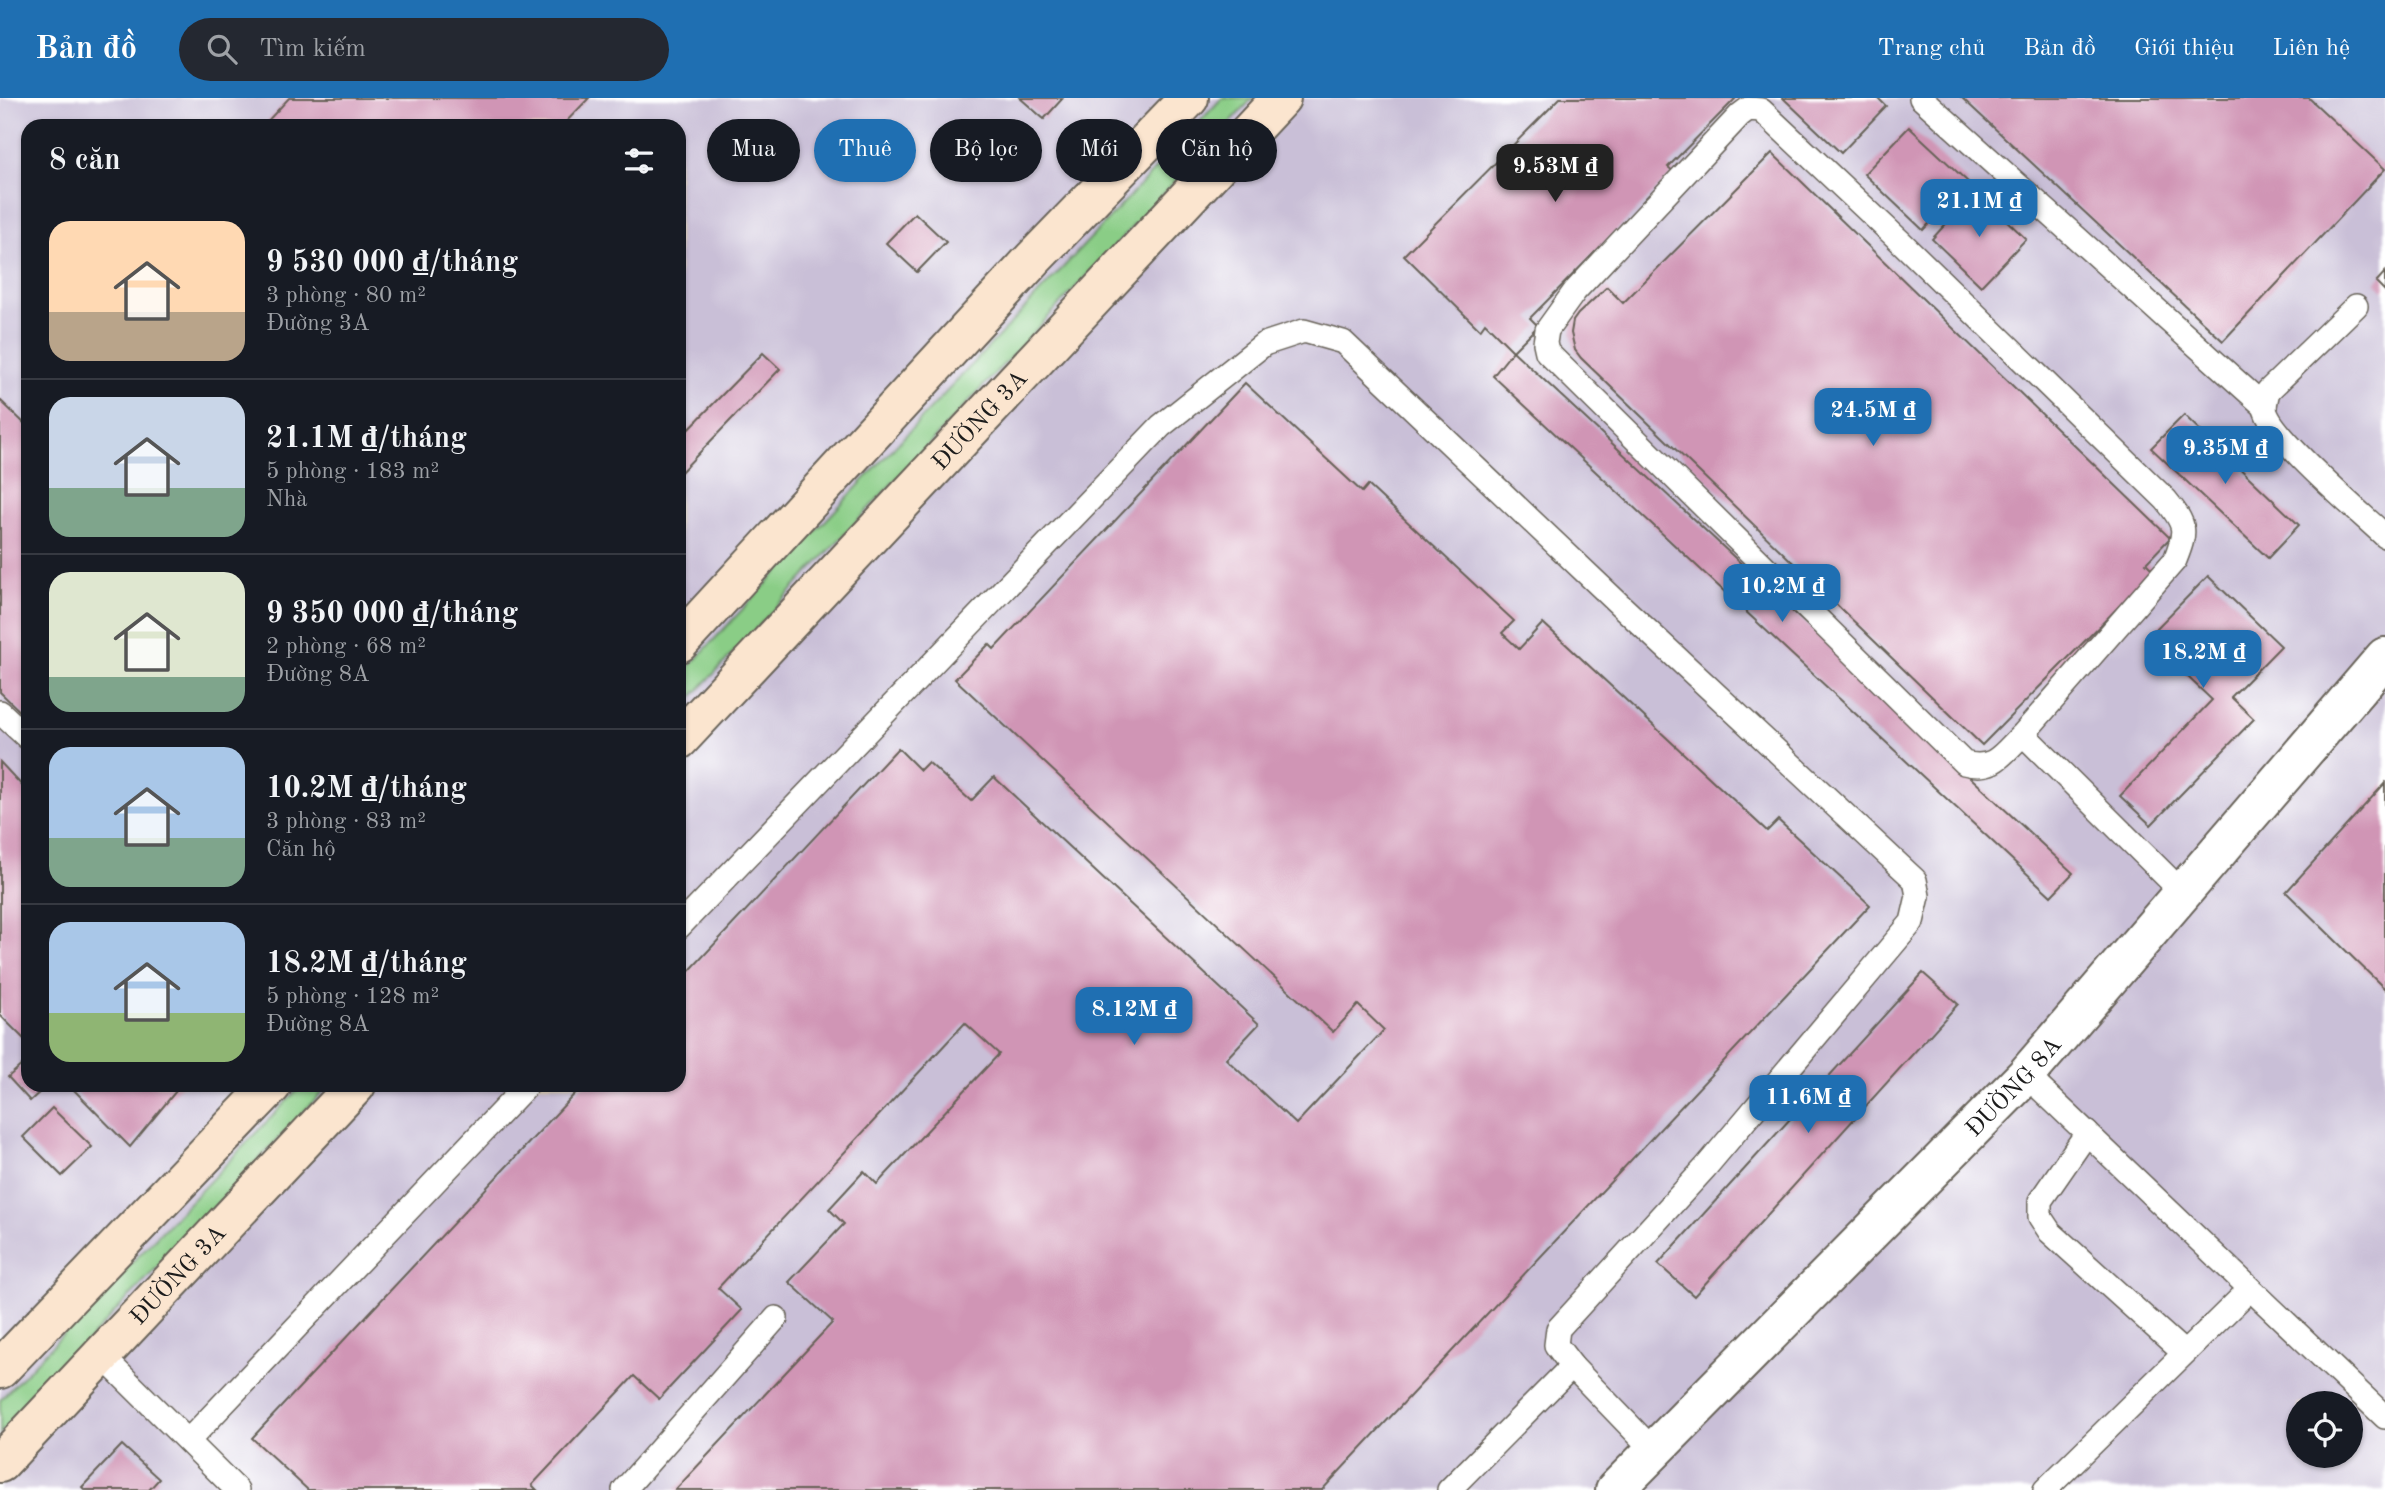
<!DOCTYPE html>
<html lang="vi">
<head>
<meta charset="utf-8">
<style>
  body { margin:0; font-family:"Old Standard TT",serif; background:#242831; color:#f1f3f6; height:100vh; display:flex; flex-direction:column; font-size:26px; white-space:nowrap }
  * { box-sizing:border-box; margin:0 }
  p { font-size:23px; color:#9ea1a6 }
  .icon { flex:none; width:38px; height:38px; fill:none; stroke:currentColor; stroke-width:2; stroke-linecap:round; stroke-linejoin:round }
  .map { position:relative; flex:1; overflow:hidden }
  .panel { position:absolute; left:21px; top:21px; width:665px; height:973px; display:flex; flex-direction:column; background:#171b24; border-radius:21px; box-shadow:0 2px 5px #0004 }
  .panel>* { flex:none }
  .guide { position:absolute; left:707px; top:21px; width:665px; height:63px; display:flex; gap:14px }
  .fabs { position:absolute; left:2286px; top:1293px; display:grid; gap:14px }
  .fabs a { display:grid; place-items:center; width:77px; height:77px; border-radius:50%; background:#171b24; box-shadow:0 2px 5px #0004; font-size:35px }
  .price { position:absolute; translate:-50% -60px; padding:0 16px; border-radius:14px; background:#1f6fb2; color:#fff; font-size:23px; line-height:46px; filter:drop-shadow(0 2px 4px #0008) }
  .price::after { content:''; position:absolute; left:50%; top:42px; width:21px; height:16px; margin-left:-10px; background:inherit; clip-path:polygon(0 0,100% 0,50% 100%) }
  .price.active { background:#222; color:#fff }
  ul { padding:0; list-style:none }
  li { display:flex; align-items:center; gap:21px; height:175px; padding:0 28px }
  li+li { border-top:2px solid #363941 }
  li span { display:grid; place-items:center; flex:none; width:196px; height:140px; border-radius:21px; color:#555 }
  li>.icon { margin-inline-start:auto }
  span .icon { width:84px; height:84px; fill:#fffc; stroke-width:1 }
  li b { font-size:30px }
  h2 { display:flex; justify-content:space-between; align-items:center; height:84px; padding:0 28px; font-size:30px }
  .tag { padding:0 24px; border-radius:32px; background:#171b24; box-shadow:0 2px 5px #0004; font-size:24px; line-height:63px }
  .tag.active { background:#1f6fb2; color:#fff }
  header { display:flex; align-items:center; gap:42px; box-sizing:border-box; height:98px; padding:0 35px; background:#1f6fb2; color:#fff }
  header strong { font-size:33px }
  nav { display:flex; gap:38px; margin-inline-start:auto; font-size:24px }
  .search { width:490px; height:63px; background:#242831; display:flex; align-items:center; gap:18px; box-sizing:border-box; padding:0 24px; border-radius:38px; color:#9ea1a6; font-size:26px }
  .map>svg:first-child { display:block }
  .industrial { fill:#c9bfd7; fill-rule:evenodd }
  .green { fill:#8acd86; stroke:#537451; stroke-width:2 }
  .building { fill:#d095b5 }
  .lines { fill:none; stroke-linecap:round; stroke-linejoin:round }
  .lane-casing { stroke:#676258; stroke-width:26 }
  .street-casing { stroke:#676258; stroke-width:42 }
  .secondary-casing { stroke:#676258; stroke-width:42 }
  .lane { stroke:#fff; stroke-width:23 }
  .street { stroke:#fff; stroke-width:38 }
  .secondary { stroke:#fbe5cf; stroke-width:38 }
  .labels { text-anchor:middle; stroke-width:6; stroke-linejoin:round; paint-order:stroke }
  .street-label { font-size:24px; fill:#1c1c1c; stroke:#fff }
</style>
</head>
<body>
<header>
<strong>Bản đồ</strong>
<div class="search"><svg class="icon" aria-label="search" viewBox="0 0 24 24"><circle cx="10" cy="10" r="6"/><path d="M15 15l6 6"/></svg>Tìm kiếm</div>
<nav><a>Trang chủ</a><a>Bản đồ</a><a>Giới thiệu</a><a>Liên hệ</a></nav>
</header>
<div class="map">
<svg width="2385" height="1392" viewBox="0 0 2385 1392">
  <rect width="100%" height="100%" fill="#fff"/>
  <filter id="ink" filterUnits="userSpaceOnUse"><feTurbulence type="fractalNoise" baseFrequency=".0143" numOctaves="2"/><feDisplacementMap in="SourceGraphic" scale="14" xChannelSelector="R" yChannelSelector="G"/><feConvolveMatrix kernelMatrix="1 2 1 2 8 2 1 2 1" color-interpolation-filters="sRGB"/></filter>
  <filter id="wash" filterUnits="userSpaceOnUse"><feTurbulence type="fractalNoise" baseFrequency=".00686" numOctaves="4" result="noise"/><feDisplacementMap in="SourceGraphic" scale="28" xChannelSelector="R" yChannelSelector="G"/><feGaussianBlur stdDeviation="1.57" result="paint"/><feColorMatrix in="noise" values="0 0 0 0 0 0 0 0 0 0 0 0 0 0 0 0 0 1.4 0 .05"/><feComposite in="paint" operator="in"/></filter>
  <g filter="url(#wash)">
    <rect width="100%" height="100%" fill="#f3e3c8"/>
    <path class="industrial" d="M0,0H2385V1392H0ZM28,28H679V987H28ZM2298,1306H2350V1358H2298Z"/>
    <g class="green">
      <polygon points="1222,0 1253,0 679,613 679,579"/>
      <polygon points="302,987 329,987 0,1336 0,1302"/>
    </g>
    <g id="blocks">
      <g class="building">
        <polygon points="289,0 589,0 562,28 263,28"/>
        <polygon points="1020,0 1063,0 1044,21"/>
        <polygon points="1560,0 1736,0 1668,69 1674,74 1530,220 1538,228 1513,253 1485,225 1480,232 1404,157"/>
        <polygon points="1783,0 1878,0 1886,8 1841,55"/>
        <polygon points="1962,0 2309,0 2385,71 2223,243"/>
        <polygon points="1909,29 1968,84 1923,132 1864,76"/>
        <polygon points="1772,55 2170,440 2146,465 2154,473 1982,647 1581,260 1575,252 1571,235 1573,223 1578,216 1607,189 1623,205"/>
        <polygon points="1976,93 2026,141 1981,188 1932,141"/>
        <polygon points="915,115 946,144 917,174 886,145"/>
        <polygon points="2385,174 2385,193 2376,184"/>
        <polygon points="1513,253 2073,775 2051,798 1493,278"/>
        <polygon points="763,255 780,271 679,376 679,341"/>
        <polygon points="1245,285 1362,394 1368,387 1514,523 1502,535 1519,551 1543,525 1767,733 1778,722 1870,807 1322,1392 675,1392 833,1224 789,1184 844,1126 829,1111 864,1073 877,1086 999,956 965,925 718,1190 742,1212 659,1301 634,1278 532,1387 537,1392 308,1392 252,1340 583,987 679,987 679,884 898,650 920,672 928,664 971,703 994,679 1259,926 1226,961 1296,1026 1384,932 1358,907 1333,934 955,581 989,546 994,551"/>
        <polygon points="0,302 28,329 28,621 0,594"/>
        <polygon points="2184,317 2299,427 2268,460 2151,350"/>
        <polygon points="2208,478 2281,548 2231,599 2254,621 2151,727 2120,698 2212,602 2147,540"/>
        <polygon points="0,664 28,694 28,945 0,917"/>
        <polygon points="2385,685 2385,891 2286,794"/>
        <polygon points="1923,875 1958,906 1694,1198 1658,1166"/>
        <polygon points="23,966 28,972 28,987 42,987 44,990 30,1003 8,979"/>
        <polygon points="69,987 181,987 130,1049"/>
        <polygon points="52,1010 92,1049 62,1078 23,1039"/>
        <polygon points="122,1347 159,1381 149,1392 85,1392 82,1389"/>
      </g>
    </g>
  </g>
  <g filter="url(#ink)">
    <use href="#blocks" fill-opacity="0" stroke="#676258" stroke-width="2"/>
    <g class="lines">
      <defs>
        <g id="lane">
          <polyline points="1921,0 2265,309"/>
          <path d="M2356,208L2268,293C2267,298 2265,305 2265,310C2268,337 2362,416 2385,438"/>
          <polyline points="0,614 28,640"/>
          <path d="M2023,636L2175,462C2187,432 2186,427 2166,402L1901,144L1761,12L1748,11L1740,17L1575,193L1547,232L1545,245L1547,254L1964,665C1995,673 2002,656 2023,636L2183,795"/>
          <polyline points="679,829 1161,328 1264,246 1304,233 1343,244 1618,505 1915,782 1918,798 1912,824 1705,1070 1558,1231 1556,1247 1572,1268 1654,1353"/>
          <polyline points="2026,977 2385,1319"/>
          <polyline points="2087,1035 2040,1103 2040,1119 2050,1134 2184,1255"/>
          <polyline points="102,1258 237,1392"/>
          <polyline points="188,1343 527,987"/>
          <polyline points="624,1392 776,1220"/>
          <polyline points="1449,1392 1572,1268"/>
          <polyline points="2045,1392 2250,1191"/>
        </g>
        <g id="street">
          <path id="s1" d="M1615,1392L2026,977L2385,559"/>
        </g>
        <g id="secondary">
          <polyline points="679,545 1034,160 1189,0"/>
          <path id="s2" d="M679,642L1281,0"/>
          <polyline points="0,1271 272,987"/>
          <path id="s3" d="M0,1365L356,987"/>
        </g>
      </defs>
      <use href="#lane" class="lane-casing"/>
      <use href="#street" class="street-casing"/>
      <use href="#secondary" class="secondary-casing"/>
      <use href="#lane" class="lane"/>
      <use href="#street" class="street"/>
      <use href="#secondary" class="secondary"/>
    </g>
  </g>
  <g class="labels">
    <g class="street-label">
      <text dy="8" stroke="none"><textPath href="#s2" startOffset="439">ĐƯỜNG 3A</textPath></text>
      <text dy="8" stroke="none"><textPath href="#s1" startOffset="567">ĐƯỜNG 8A</textPath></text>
      <text dy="8" stroke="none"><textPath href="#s3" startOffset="259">ĐƯỜNG 3A</textPath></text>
    </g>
  </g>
</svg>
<div class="fabs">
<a><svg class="icon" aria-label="locate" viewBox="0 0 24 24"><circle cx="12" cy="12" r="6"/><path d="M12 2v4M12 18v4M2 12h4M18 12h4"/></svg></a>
</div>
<b class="price active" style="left:1555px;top:106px">9.53M ₫</b>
<b class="price" style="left:1979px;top:141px">21.1M ₫</b>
<b class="price" style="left:1873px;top:350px">24.5M ₫</b>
<b class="price" style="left:2225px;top:388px">9.35M ₫</b>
<b class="price" style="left:1782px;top:526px">10.2M ₫</b>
<b class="price" style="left:2203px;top:592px">18.2M ₫</b>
<b class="price" style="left:1134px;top:949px">8.12M ₫</b>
<b class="price" style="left:1808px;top:1037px">11.6M ₫</b>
<div class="guide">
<a class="tag">Mua</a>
<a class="tag active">Thuê</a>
<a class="tag">Bộ lọc</a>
<a class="tag">Mới</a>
<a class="tag">Căn hộ</a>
</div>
<section class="panel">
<h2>8 căn<svg class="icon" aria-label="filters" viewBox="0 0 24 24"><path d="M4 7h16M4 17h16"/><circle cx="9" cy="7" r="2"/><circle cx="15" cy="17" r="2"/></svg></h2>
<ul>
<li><span style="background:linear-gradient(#ffd9b3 65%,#b9a48a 0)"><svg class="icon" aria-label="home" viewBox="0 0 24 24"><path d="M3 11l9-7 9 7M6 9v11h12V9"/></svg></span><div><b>9 530 000 ₫/tháng</b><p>3 phòng · 80 m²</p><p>Đường 3A</p></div></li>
<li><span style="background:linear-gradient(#c9d6e8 65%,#7fa58c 0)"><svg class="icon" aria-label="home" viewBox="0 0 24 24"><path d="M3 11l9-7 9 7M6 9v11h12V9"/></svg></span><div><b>21.1M ₫/tháng</b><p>5 phòng · 183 m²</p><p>Nhà</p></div></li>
<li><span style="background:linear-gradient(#dfe7d0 75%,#7fa58c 0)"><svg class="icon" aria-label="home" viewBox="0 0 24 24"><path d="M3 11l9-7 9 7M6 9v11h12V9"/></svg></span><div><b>9 350 000 ₫/tháng</b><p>2 phòng · 68 m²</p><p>Đường 8A</p></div></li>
<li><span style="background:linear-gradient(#a9c7e8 65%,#7fa58c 0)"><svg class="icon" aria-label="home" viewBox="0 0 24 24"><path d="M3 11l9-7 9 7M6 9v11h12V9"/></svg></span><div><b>10.2M ₫/tháng</b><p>3 phòng · 83 m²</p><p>Căn hộ</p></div></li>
<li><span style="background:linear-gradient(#a9c7e8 65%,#8fb573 0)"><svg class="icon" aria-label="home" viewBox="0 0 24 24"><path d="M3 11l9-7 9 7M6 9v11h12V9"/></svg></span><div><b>18.2M ₫/tháng</b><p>5 phòng · 128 m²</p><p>Đường 8A</p></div></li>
</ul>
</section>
</div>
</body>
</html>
